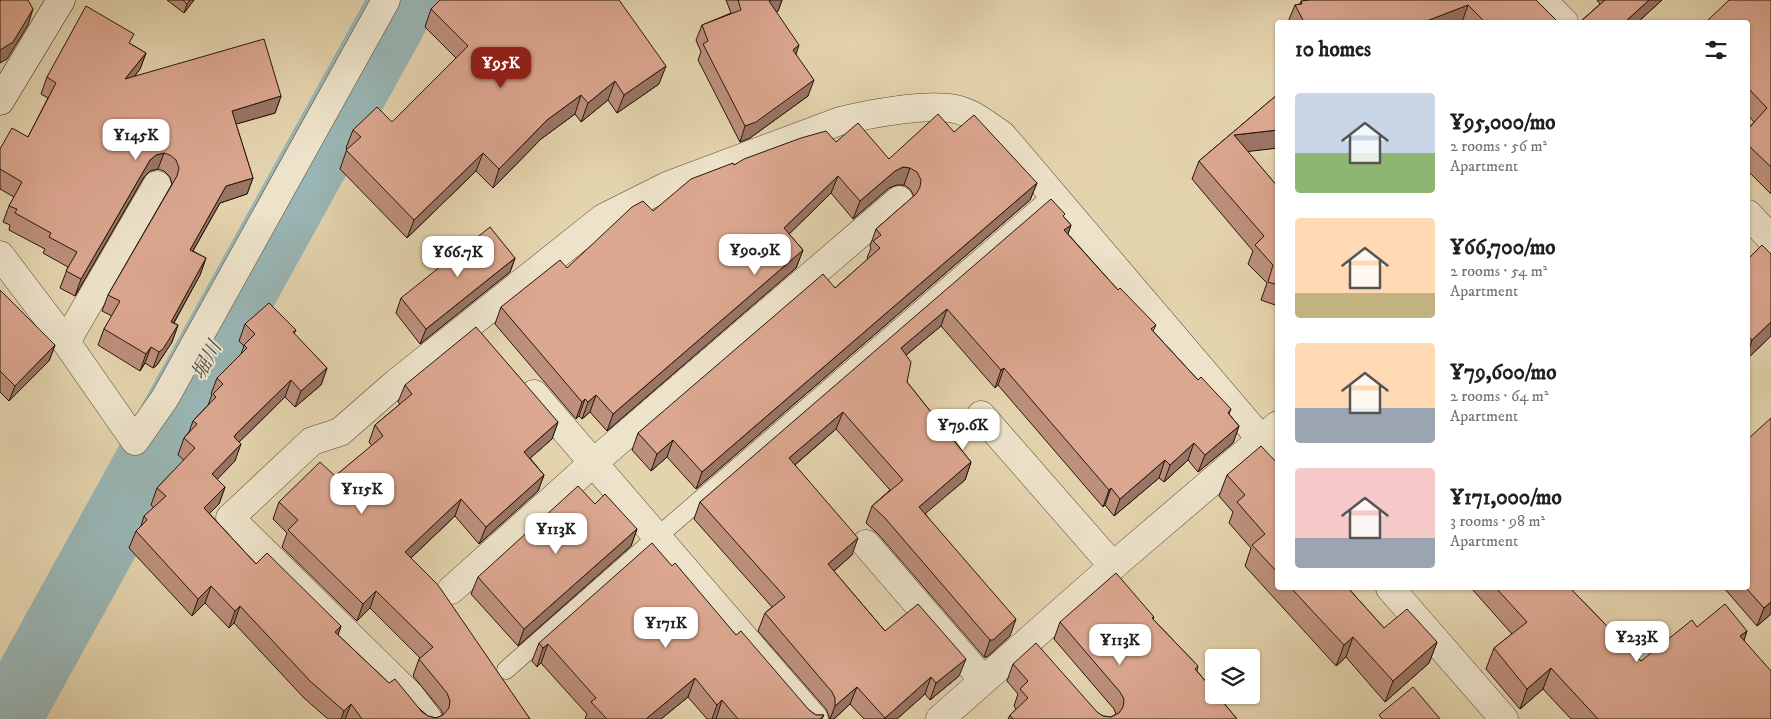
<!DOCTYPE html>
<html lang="en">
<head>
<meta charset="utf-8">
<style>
  body { margin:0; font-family:"IM FELL DW Pica","Noto Serif JP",serif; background:#f2f2f2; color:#202124; height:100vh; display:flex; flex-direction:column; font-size:19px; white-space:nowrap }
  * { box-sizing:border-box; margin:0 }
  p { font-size:16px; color:#757577 }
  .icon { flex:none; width:28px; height:28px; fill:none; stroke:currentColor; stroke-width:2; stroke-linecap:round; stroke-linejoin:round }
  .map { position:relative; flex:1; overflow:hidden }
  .panel { position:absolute; left:1275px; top:20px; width:475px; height:570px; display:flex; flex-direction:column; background:#fff; border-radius:5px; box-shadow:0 1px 4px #0004 }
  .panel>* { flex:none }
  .tools { position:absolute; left:1205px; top:649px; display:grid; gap:10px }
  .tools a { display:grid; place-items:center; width:55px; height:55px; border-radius:5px; background:#fff; box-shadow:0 1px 4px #0004; font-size:25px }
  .price { position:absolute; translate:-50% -42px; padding:0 11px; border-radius:10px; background:#fff; color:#222; font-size:16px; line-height:32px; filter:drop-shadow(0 1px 2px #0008) }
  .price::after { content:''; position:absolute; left:50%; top:30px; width:15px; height:11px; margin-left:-8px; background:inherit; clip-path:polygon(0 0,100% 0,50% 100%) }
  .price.on { background:#8f2418; color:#fff }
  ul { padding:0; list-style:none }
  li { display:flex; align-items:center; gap:15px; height:125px; padding:0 20px }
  li span { display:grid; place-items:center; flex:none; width:140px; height:100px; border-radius:5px; color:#555 }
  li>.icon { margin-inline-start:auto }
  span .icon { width:60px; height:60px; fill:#fffc; stroke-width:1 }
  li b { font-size:21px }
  h2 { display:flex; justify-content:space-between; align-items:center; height:60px; padding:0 20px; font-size:21px }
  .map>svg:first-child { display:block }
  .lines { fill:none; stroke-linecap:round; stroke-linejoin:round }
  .river { stroke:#99b6b5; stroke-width:68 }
  .lane-casing { stroke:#564534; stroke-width:19 }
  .street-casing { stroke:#564534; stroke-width:29 }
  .secondary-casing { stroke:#27150c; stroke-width:29 }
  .lane { stroke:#ede3ca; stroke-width:18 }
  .street { stroke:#ede3ca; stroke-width:28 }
  .secondary { stroke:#ede3ca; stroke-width:28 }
  .wall { fill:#bd907c; stroke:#27150c }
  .shaded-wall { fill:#9a7565; stroke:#27150c }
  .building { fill:#dca790; stroke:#27150c }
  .labels { text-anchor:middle; stroke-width:4; stroke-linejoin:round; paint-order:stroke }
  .water-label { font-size:20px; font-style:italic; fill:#4f4d47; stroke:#ede3ca }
</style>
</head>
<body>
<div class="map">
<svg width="1771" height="719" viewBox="0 0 1771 719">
  <rect width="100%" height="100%" fill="#e4d4ae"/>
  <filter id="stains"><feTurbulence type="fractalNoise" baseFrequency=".004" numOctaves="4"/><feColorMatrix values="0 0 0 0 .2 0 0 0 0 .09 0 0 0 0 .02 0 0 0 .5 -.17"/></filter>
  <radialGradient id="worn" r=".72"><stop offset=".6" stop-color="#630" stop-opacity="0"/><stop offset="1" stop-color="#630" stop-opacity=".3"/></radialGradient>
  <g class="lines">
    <polyline class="river" points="7,719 404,0"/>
    <defs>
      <polyline id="lane" points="506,670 657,537 1053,195"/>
      <g id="street">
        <polyline points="1542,0 1564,22"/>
        <polyline points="1748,214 1771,239"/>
        <polyline points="0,255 66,342 135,441 165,398 386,0"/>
        <polyline points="66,342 157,185"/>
        <polyline points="534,394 814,719"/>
        <polyline points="981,415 1113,566"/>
        <polyline points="866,544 983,680"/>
        <polyline points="1390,588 1504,719"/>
        <polyline points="451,590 593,463 899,200"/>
        <path d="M428,719L410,695L230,518L312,441L340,432L396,383L603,218L669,185L840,121C869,114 930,102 959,110C974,114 989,126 1002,135L1278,459"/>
        <polyline points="940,719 1113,566 1278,425"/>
      </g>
      <polyline id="secondary" points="0,101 61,0"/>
    </defs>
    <use href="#lane" class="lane-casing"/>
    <use href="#street" class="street-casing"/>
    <use href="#secondary" class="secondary-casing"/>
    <use href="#lane" class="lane"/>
    <use href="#street" class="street"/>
    <use href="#secondary" class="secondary"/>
  </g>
  <g class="wall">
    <polygon points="167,0 194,0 184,13"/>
    <polygon points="726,0 782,0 778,11 776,12 796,54 808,96 750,138 740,142 698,60 701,52 696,40 702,25 731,13"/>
    <polygon points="1536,0 1558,22 1288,22 1295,5 1300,4 1301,1"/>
    <polygon points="1597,0 1662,0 1638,22 1580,22 1600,4"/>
    <polygon points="1771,0 1771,194 1748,171 1748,129 1754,122 1748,115 1748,22"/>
    <polygon points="431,9 659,84 617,113 608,100 581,122 575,114 541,139 493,188 476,171 407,238 340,169 347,149 346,148 353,130 392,122 456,58 425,27"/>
    <polygon points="131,44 146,53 140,69 134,77 281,96 275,113 236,124 253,178 247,194 220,203 193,251 206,258 200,275 174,323 178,325 172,342 157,365 153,368 145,363 140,371 98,345 104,329 112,316 102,311 108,295 172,184 170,177 164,171 158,169 150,171 144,177 75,296 60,288 68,267 43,253 45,249 9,230 10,225 3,222 9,206 14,197 0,189 0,149 28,137 48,98 41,94 47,77"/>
    <polygon points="1278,94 1278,148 1247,151 1278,187 1278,306 1261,300 1267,283 1248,264 1253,251 1192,179 1199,161"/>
    <polygon points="954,132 1037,183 1030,200 696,489 667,457 651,471 632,450 638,433 835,288 868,259 867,258 871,248 870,246 876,229 914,196 910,189 904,185 897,185 889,188 853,219 831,193 789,234 803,250 796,268 607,431 590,412 582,419 579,416 576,419 495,324 501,307 567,268 653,211 734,165 836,142 889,159"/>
    <polygon points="1064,217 1071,225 1068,234 1118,290 1156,325 1153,331 1198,380 1231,409 1229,414 1239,426 1233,443 1198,472 1188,460 1164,482 1159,478 1114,516 1105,505 1103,507 998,385 995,388 941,326 906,355 907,382 971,462 965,480 925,513 1010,636 987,657 984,657 878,534 866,523 872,506 890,490 836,429 795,465 852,555 834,571 885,631 959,676 930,700 925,694 897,719 864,719 850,704 834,719 829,719 829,716 826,709 758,631 765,613 772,607 694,519 700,502"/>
    <polygon points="1771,254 1771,336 1748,358 1748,259"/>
    <polygon points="515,258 510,272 420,344 396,313 401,298"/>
    <polygon points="0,290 55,345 49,361 9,401 0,392"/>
    <polygon points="245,324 296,330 294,334 327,368 321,385 295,407 285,397 239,442 235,461 217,479 225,487 219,504 209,513 256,564 341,626 338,635 389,683 428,716 436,718 443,715 441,710 413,676 419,659 420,658 370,608 357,621 282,547 287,533 273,519 279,502 335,476 372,446 369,442 375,425 400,404 398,402 405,385 558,422 552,439 530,458 544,475 538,491 479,544 455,516 411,558 530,719 328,719 304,698 234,623 229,628 205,603 192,616 129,548 136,531 141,526 144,516 154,508 151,505 157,488 184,460 178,455 184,438 189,432 193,421 208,405 212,395 211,394 217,378 241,354 244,346 239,341"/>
    <polygon points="1278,464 1278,588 1348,588 1384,628 1437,642 1429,663 1385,702 1346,657 1336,666 1245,566 1251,548 1229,523 1233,512 1219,496 1227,475"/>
    <polygon points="595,504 637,529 631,546 518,646 471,594 478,577"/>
    <polygon points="672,566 736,635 809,710 816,715 824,715 822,719 707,719 688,697 661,719 585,719 587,714 541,663 537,667 532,661 539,643"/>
    <polygon points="1472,588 1570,588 1641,661 1697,627 1747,631 1744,640 1771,719 1571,719 1543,689 1520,709 1486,669 1494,648 1512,634 1472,589"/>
    <polygon points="1724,588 1748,588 1771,614 1757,626"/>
    <polygon points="1154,617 1153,619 1198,666 1197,671 1237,719 1008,719 1010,715 1016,709 1014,706 1018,694 1007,681 1013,664 1103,716 1111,717 1116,714 1114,709 1054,639 1060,622"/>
  </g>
  <g class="shaded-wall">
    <polygon points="190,0 194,0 184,13 187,4"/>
    <polygon points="771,0 782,0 778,11 763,17 769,1"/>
    <polygon points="1649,0 1662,0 1638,22 1625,22"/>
    <polygon points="1468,5 1462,22 1424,22"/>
    <polygon points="33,9 28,25 7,59 0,63 0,50"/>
    <polygon points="799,45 794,61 793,50"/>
    <polygon points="146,53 140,69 119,96 125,79"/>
    <polygon points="666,66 659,84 617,113 624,95"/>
    <polygon points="814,80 808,96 750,138 740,142 745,126"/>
    <polygon points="615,81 608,100 581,122 588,103"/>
    <polygon points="581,95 575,114 541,139 493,188 499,169 547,120"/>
    <polygon points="281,96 275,113 226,127 232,111"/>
    <polygon points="1278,130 1278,148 1227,154 1234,135"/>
    <polygon points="164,153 158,169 150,171 144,177 75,296 81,279 150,160 156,155"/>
    <polygon points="483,153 476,171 407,238 414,220"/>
    <polygon points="903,167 910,168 904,185 897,185 889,188 853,219 860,201 895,171"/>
    <polygon points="838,176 831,193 778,245 784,228"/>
    <polygon points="253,178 247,194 220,203 184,266 190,250 226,186"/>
    <polygon points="1037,183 1030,200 696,489 702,472"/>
    <polygon points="1071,225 1065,242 1064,230"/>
    <polygon points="803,250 796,268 607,431 613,414"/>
    <polygon points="206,258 200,275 165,338 171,322"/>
    <polygon points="515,258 510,272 420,344 426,329"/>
    <polygon points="947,309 941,326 894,365 901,348"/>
    <polygon points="1771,322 1771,336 1748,358 1748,353 1752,340"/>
    <polygon points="178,325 172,342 157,365 153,368 159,352"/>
    <polygon points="55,345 49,361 9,401 15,386"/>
    <polygon points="151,347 145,363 140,371 146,354"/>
    <polygon points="327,368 321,385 295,407 301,391"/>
    <polygon points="1004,368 998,385 995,388 1001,370"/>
    <polygon points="291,380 285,397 230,451 234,437 236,434"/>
    <polygon points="596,395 590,412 582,419 588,402"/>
    <polygon points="585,399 579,416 576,419 582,402"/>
    <polygon points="843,412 836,429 783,475 789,458"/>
    <polygon points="558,422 552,439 518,469 524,452"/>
    <polygon points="1239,426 1233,443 1198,472 1205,455"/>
    <polygon points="673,440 667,457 651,471 657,454"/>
    <polygon points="1194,443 1188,460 1164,482 1170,465"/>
    <polygon points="241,444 235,461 206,491 212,474"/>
    <polygon points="1165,460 1159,478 1114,516 1120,499"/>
    <polygon points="971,462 965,480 913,524 919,507"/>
    <polygon points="544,475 538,491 479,544 486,527"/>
    <polygon points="225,487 219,504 198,525 204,508"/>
    <polygon points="1111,488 1105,505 1103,507 1109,490"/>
    <polygon points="461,499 455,516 399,569 405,552"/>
    <polygon points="637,529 631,546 518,646 524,629"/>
    <polygon points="858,538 852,555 822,581 828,564"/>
    <polygon points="211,586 205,603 192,616 198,599"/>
    <polygon points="376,591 370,608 357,621 363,604"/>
    <polygon points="1771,602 1771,614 1757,626 1764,608"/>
    <polygon points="240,606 234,623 229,628 235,611"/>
    <polygon points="1016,619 1010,636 987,657 984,657 990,640"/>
    <polygon points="341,626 335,643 335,632"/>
    <polygon points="1747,631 1740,652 1740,636"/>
    <polygon points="1353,637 1346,657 1336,666 1344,645"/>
    <polygon points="1437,642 1429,663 1385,702 1393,681"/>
    <polygon points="548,644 541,663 537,667 543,648"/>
    <polygon points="966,659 959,676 930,700 936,683"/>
    <polygon points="1551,668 1543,689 1520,709 1527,689"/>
    <polygon points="931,677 925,694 897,719 884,719"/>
    <polygon points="695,678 688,697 661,719 646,719"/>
    <polygon points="857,687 850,704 834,719 830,719 835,706"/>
    <polygon points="722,700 716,719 712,719 717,705"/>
    <polygon points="351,704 345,719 341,719 344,711"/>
  </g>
  <g class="building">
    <polygon points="0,0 28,0 33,9 13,42 0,50"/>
    <polygon points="183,0 190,0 187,4"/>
    <polygon points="440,0 619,0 666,66 624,95 615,81 588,103 581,95 547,120 499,169 483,153 414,220 346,150 361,137 353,130 377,107 392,122 468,46 431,9"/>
    <polygon points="738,0 771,0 769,1 799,45 793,50 814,80 756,122 745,126 703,44 708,41 702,25 741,10"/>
    <polygon points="1310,0 1536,0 1558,22 1485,22 1468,5 1424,22 1304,22 1295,5 1302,4 1301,1"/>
    <polygon points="1605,0 1649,0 1625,22 1580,22"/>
    <polygon points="1729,0 1771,0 1771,167 1748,145 1748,129 1767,108 1748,88 1748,22 1706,22"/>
    <polygon points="86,6 134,34 129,43 146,53 125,79 264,39 281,96 232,111 253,178 226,186 190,250 206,258 171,322 178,325 163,349 159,352 151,347 146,354 104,329 120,301 108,295 177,176 179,168 176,160 170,155 164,153 156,155 150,160 81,279 66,271 77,252 49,237 51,233 15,213 17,209 9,206 22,182 0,169 0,149 12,128 28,137 56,83 47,77"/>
    <polygon points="1278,94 1278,130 1234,135 1278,187 1278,285 1268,282 1273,265 1255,245 1264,236 1199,161"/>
    <polygon points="938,114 954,132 974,115 1037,183 702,472 673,440 657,454 638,433 823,274 835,288 880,248 873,241 881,235 876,229 916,194 920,187 921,180 917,172 910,168 903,167 895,171 860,201 838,176 784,228 803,250 613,414 596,395 588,402 585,399 582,402 501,307 560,260 567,268 632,207 643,201 653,211 691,179 733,163 734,165 744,159 801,138 826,131 836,142 858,123 889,159"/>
    <polygon points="1051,199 1065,214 1063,216 1071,225 1064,230 1118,290 1120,288 1156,325 1151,329 1198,380 1201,377 1231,409 1228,413 1239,426 1205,455 1194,443 1170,465 1165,460 1120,499 1111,488 1109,490 1004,368 1001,370 947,309 901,348 911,362 907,382 971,462 919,507 1016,619 993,640 990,640 884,517 872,506 903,480 843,412 789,458 858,538 828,564 885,631 918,604 966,659 936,683 931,677 885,718 857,687 835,706 835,698 832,692 765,613 785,597 700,502"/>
    <polygon points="490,227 515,258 426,329 401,298"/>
    <polygon points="1762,245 1771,254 1771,322 1752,340 1750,338 1748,340 1748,259"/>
    <polygon points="0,290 55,345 15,386 0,371"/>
    <polygon points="269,303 296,330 293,332 327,368 301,391 291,380 236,434 234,437 241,444 212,474 225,487 204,508 256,564 267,553 341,626 335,632 389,683 395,679 422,712 428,716 436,718 443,715 449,708 450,701 447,693 419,659 433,647 376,591 363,604 288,530 298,520 279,502 320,462 335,476 383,436 375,425 412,394 405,385 476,327 558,422 524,452 544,475 486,527 461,499 405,552 438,585 530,719 362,719 351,704 344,711 310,681 240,606 235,611 211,586 198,599 136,531 147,520 144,516 166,496 157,488 195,448 184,438 197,424 193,421 216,397 213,394 223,384 217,378 247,348 244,345 255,334 245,324"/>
    <polygon points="1771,418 1771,602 1764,608 1746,588 1748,588 1748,439"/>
    <polygon points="1261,446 1278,464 1278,573 1252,545 1265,534 1237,502 1245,495 1227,475"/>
    <polygon points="578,486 595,504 605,494 637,529 524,629 478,577"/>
    <polygon points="652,543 672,566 675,563 736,635 741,631 809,710 816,715 824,715 820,719 738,719 722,700 717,705 695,678 646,719 607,719 591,702 596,698 548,644 543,648 539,643"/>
    <polygon points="1116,573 1154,617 1152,618 1198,666 1195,669 1214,691 1214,695 1217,695 1237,719 1013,719 1010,715 1028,698 1020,689 1028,681 1013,664 1036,643 1097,712 1103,716 1111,717 1119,713 1123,707 1124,699 1120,692 1060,622"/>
    <polygon points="1291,588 1348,588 1384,628 1407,609 1437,642 1393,681 1353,637 1344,645"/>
    <polygon points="1496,588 1570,588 1641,661 1692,620 1697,627 1725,604 1747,631 1740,636 1771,671 1771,719 1598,719 1551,668 1527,689 1494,648 1527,622"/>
    <polygon points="1413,687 1440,719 1382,719 1379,715"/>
  </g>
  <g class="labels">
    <g class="water-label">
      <text transform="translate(206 360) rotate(-61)" y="7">堀川</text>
    </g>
  </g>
  <rect width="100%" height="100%" filter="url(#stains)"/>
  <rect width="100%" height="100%" fill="url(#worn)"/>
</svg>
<div class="tools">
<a><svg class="icon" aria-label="layers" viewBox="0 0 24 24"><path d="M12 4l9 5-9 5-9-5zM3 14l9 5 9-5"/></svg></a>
</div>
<b class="price on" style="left:501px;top:89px">¥95K</b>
<b class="price" style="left:136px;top:161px">¥145K</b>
<b class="price" style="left:755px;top:276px">¥90.9K</b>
<b class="price" style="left:458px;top:278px">¥66.7K</b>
<b class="price" style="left:963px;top:451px">¥79.6K</b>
<b class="price" style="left:362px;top:515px">¥115K</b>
<b class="price" style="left:556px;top:555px">¥113K</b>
<b class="price" style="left:666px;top:649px">¥171K</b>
<b class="price" style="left:1637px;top:663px">¥233K</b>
<b class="price" style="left:1120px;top:666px">¥113K</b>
<section class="panel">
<h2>10 homes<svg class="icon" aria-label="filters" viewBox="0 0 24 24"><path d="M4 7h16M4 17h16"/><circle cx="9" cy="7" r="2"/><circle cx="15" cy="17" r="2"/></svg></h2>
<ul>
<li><span style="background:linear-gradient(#c9d6e8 60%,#8fb573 0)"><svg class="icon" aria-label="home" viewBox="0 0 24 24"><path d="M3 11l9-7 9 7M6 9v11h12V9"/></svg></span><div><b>¥95,000/mo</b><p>2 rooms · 56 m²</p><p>Apartment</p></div></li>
<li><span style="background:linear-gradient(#ffd9b3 75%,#c2b280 0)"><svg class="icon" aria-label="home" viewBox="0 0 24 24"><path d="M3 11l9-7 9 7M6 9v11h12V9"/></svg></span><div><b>¥66,700/mo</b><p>2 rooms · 54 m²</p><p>Apartment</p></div></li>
<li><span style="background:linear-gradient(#ffd9b3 65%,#9aa5b1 0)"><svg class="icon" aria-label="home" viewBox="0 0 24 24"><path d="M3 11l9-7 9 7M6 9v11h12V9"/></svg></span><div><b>¥79,600/mo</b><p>2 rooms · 64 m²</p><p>Apartment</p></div></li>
<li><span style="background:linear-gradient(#f6c9c9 70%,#9aa5b1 0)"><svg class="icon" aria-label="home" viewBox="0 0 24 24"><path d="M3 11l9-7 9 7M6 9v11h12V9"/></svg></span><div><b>¥171,000/mo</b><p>3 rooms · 98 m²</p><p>Apartment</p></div></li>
</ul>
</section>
</div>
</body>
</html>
